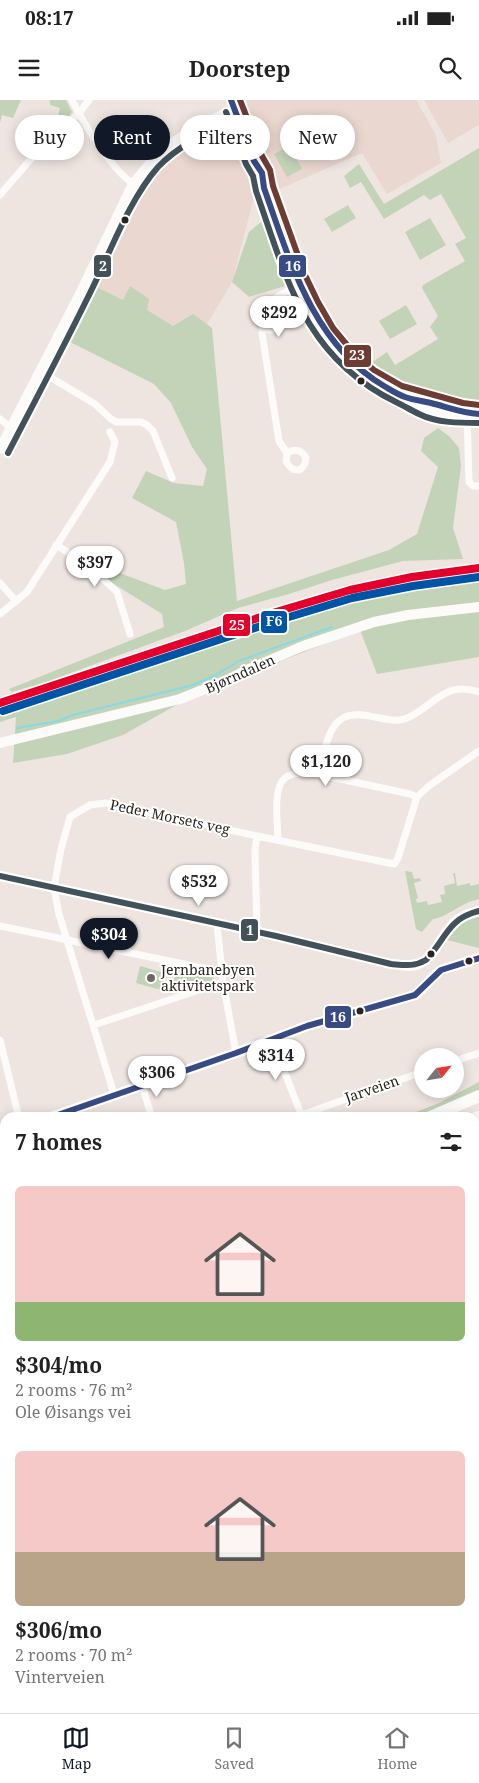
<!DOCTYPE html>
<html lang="en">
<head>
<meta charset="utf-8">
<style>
  body { margin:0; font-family:"Noto Serif",serif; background:#f2f2f2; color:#222; height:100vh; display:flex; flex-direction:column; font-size:19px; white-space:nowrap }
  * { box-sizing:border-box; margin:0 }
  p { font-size:16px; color:#767676 }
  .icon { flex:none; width:28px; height:28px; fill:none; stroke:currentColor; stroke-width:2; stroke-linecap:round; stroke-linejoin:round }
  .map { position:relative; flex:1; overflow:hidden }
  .sheet { position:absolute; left:0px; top:1012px; width:480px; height:601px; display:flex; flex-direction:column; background:#fff; border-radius:15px 15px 0 0; box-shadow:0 2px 12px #0003 }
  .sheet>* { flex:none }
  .hud { position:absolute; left:15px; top:15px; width:450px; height:45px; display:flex; gap:10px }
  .needle { width:32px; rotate:60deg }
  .tools { position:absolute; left:414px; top:948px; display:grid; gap:10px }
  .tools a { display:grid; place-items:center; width:50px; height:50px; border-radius:50%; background:#fff; box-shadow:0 2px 12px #0003; font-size:25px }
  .price { position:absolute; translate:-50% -42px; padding:0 11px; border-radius:18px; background:#fff; color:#222; font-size:16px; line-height:32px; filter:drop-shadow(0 1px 2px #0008) }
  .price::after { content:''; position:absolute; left:50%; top:30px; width:15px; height:11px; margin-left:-8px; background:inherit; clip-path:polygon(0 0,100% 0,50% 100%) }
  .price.current { background:#111827; color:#fff }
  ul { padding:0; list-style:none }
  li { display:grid; align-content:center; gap:10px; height:265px; padding:0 15px }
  li span { display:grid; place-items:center; height:155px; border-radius:8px; color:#555 }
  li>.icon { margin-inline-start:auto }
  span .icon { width:90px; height:90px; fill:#fffc; stroke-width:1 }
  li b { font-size:21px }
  h2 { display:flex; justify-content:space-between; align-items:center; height:60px; padding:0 15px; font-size:21px }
  .pill { padding:0 18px; border-radius:22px; background:#fff; box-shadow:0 2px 12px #0003; font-size:18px; line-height:45px }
  .pill.current { background:#111827; color:#fff }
  .status { display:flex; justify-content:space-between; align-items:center; height:35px; padding:0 25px; background:#fff; direction:ltr }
  .status svg { height:14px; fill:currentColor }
  header { display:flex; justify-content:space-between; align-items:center; height:65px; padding:0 15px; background:#fff; font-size:22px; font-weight:700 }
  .tab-bar { display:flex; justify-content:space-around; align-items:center; height:70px; border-top:1px solid #e0e0e0; background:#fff; font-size:14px; color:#767676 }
  .tab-bar a { display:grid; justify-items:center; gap:2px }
  .tab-bar .current { color:#111827 }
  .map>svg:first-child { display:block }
  .built { fill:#ead7cf }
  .green { fill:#c3d3b8 }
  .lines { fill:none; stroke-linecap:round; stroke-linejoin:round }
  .stream { stroke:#87d9e4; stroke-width:2 }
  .street { stroke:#fdfbfa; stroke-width:7 }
  .secondary { stroke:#fdfbfa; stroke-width:10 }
  .highway { stroke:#fdfbfa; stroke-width:12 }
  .bus-1-casing { stroke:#fff; stroke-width:10 }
  .bus-2-casing { stroke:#fff; stroke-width:10 }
  .bus-3-casing { stroke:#fff; stroke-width:10 }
  .bus-4-casing { stroke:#fff; stroke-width:10 }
  .bus-1 { stroke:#394b85; stroke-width:6 }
  .bus-2 { stroke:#43525a; stroke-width:6 }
  .bus-3 { stroke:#43525a; stroke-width:6 }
  .bus-4 { stroke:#6e3c32; stroke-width:6 }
  .rail-1-casing { stroke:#fff; stroke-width:11 }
  .rail-2-casing { stroke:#fff; stroke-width:11 }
  .rail-1 { stroke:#e4002b; stroke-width:8 }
  .rail-2 { stroke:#0054a6; stroke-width:8 }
  .bus-dot { fill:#2a231f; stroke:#fff; stroke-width:2 }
  .poi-dot { fill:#6f6763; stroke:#fff; stroke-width:2 }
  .labels { text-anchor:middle; stroke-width:4; stroke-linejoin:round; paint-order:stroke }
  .street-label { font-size:14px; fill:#2a231f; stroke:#fff }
  .poi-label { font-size:14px; fill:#2a231f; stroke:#fff; text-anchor:start }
  .line-badge { stroke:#fff; stroke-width:2 }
  .badge-label { font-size:14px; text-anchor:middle; font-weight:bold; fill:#fff }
</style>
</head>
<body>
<div class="status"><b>08:17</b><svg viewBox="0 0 49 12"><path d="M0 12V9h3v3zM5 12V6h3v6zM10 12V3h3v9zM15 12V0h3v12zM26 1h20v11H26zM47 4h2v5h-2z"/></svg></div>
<header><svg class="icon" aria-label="menu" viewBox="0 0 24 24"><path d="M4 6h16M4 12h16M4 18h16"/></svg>Doorstep<svg class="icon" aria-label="search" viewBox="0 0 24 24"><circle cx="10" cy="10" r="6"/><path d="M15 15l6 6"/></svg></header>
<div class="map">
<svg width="479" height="1613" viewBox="0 0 479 1613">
  <rect width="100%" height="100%" fill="#efe5e0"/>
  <g class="built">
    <polygon points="241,0 416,0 436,35 441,63 387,94 362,53 273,92"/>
    <polygon points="424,0 479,0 479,25 448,43"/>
    <polygon points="224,23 255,93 232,182 198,239 90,184 153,73 199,32"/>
    <polygon points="479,465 479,472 429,477 383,485 313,504 0,607 0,600 311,498 382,479 428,471"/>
    <polygon points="475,1055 479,1055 479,1323 475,1324"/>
    <polygon points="5,1264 5,1479 0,1482 0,1267"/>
  </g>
  <g class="green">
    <polygon points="0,0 21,0 13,18 2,15 0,23"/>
    <polygon points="50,0 66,0 72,12 62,25 56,25 60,8 50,5"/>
    <polygon points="289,46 302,69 287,77 274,54"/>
    <polygon points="479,48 479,314 469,314 385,282 364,268 387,252 395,265 438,239 430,227 438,216 422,188 423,185 465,161 455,144 466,138 441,94 430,100 424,95 384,119 361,82 350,88 344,76 359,64 384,104"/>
    <polygon points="348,105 356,118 332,132 324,119"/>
    <polygon points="430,118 446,145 420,160 405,132"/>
    <polygon points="261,122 267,126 288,176 285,186 249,197 232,182 249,132"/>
    <polygon points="90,184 123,200 130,186 149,199 147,210 173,226 193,214 212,228 237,501 389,450 417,434 438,367 421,351 424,338 438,328 450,337 459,348 461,366 453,428 463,459 403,461 332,480 289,494 238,508 185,531 46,582 12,592 9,589 164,527 162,514 101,476 117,472 165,490 186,484 184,463 176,422 132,398 146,371 174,383 203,386 207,369 192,347 171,303 154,284 62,238"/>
    <polygon points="406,205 417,224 390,239 379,221"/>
    <polygon points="471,475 474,482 479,482 479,557 377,574 360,530 250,573 180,603 123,635 67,654 13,663 16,617 0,622 0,607 207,543 225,541 250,532 278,528 305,514 335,502 423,482"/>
    <path d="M405,771L412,772L414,779L420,778L421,781L414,783L418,798L416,799L417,803L427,801L428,805L442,802L440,795L445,794L444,786L455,783L453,773H455L457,786L470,783V786L479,784V799C462,802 446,818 433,819L422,832L416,829Z"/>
    <path d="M479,815V848L447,840C457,828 463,818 479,815Z"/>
    <polygon points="140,866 165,873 161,890 136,883"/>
    <polygon points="176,871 214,878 214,884 186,893 173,886"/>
    <polygon points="479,982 479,992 420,1017 401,1018 439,1003"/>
    <polygon points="479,1534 479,1613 440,1613 442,1609 475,1609 475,1541"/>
  </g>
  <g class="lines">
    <g class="stream">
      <polyline points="17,628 58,621 73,615 193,585 214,576 239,561 332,527"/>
      <polyline points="475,1569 479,1572"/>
      <polyline points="478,1580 479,1581"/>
      <polyline points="475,1586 479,1589"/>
      <polyline points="457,1609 463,1613"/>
      <polyline points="448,1611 450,1613"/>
      <polyline points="424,1613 427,1609"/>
    </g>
    <g class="street">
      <path d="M72,0C85,26 110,67 133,84"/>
      <polyline points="0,95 30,60 79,13 89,0"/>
      <path d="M265,215L269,214L276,218C277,224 276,226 271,230L263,228C260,220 263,219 266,213C271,197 286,192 300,185"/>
      <path d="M263,228L262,233L279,341L287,353L286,361C292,374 305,373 306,358C302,350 295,348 287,353"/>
      <polyline points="40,271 95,304 111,319 116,322 141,322 147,325 153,331 172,378"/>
      <polyline points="467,313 469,382 473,386 479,386"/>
      <polyline points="0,319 11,328"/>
      <polyline points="56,445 87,464 117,492 130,534"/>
      <polyline points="0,483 16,501 0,514"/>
      <polyline points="16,501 27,492 110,362 115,342 110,332"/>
      <path d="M308,672L320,665C325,651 328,626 343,618C360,609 382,622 400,620C408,619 415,614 421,610C442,595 452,583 479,592"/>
      <path d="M278,740C278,725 272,688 285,678C291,673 301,673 308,672L410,694L417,697"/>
      <polyline points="217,824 223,882 236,953"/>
      <polyline points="0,826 222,872"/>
      <polyline points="257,832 255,751 257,736"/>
      <polyline points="94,925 223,882"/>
      <polyline points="0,940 19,1018"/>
      <polyline points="272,940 301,1014"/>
      <polyline points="455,961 479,953"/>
      <polyline points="142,985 152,1018"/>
      <polyline points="114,994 59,814 54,788 61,749 70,717 90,705 106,703 257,736 394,764 398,758 417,697 430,685 479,651"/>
      <polyline points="293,1018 422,972"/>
      <polyline points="475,1107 479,1120"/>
      <polyline points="0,1133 5,1131"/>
      <polyline points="475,1233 479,1231"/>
      <polyline points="0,1534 5,1538"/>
      <polyline points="0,1564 5,1589"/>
      <polyline points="9,1609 10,1613"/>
      <polyline points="45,1609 46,1612 52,1613"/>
      <polyline points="122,1609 126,1609"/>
      <polyline points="70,1613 72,1609"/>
      <polyline points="284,1613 285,1609"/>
    </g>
    <g class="secondary">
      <polyline points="231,0 254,61 258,65"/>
      <path d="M254,61C253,71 258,81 264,88C287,149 305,226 357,268C375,282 393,291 413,300C417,301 420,304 423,306C439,313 461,314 479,314"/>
      <polyline points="0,349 80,194 133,84 153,60 171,44 194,29 234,9"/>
      <polyline points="0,643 180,599 225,581 249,569 303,546 374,522 408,515 479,507"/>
      <path d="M0,776L276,836L391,864C397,864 404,866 411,866C434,864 441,833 457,820C464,814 471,813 479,811"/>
      <path d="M48,1018L236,953L307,926L415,895C426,888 430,877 441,870L479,858"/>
      <polyline points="0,1038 5,1035"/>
      <polyline points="475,1328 479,1326"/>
      <polyline points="475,1343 479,1341"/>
      <polyline points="0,1484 5,1482"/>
      <polyline points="201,1609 202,1613"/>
    </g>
    <g class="highway">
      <polyline points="428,1018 479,996"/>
      <polyline points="475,1018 479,1017"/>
      <polyline points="475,1030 479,1029"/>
      <polyline points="475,1045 479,1045"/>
      <polyline points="0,1223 5,1220"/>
      <polyline points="0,1237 5,1234"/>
    </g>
    <defs>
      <g id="bus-1">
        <path d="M231,0L254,61L262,73L264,88C290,161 313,244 384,286C391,290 397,294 405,297C413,300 422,301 431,303C447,307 462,313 479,314"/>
        <polyline points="49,1018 236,953 307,926 415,895 441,870 479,858"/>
      </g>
      <g id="bus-2">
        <path d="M226,12L246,64L253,76L256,91C287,179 304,257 396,302C404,306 411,310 419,314C437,323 460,323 479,323"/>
        <path d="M8,353C35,301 62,250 88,197C109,156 128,101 158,67C180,44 210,31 238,17"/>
      </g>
      <path id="bus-3" d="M0,776L276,836L391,864C404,865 414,867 426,860C446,839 447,819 479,811"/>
      <polyline id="bus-4" points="240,0 262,56 270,70 273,86 305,175 318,202 333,228 352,251 374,270 402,286 463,303 479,305"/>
    </defs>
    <use href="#bus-1" class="bus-1-casing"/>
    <use href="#bus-2" class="bus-2-casing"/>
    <use href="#bus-3" class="bus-3-casing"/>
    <use href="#bus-4" class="bus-4-casing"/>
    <use href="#bus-1" class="bus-1"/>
    <use href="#bus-2" class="bus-2"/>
    <use href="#bus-3" class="bus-3"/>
    <use href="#bus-4" class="bus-4"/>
    <defs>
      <polyline id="rail-1" points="0,603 276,512 350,490 412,477 479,468"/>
      <polyline id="rail-2" points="3,611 279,520 352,498 413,486 479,477"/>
    </defs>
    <use href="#rail-1" class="rail-1-casing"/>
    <use href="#rail-2" class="rail-2-casing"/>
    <use href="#rail-1" class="rail-1"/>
    <use href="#rail-2" class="rail-2"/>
  </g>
  <g class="bus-dot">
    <circle cx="125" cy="120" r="4.5"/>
    <circle cx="361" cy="281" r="4.5"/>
    <circle cx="431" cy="854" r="4.5"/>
    <circle cx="469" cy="861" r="4.5"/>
    <circle cx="360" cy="911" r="4.5"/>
  </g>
  <circle class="poi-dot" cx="151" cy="878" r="5"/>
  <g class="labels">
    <g class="street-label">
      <text transform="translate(240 574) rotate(-24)" y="5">Bjørndalen</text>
      <text transform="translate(170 717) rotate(12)" y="5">Peder Morsets veg</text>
      <text transform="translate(372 989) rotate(-19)" y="5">Jarveien</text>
    </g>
    <g class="poi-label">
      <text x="161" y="875">Jernbanebyen<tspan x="161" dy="16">aktivitetspark</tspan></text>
    </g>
  </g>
  <g class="line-badge">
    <rect x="278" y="154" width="29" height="24" rx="5" fill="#394b85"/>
    <rect x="93" y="154" width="19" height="24" rx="5" fill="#43525a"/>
    <rect x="343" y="244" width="29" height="24" rx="5" fill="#6e3c32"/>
    <rect x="260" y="510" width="28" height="24" rx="5" fill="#0054a6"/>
    <rect x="222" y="513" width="29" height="24" rx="5" fill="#e4002b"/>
    <rect x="240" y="818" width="19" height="24" rx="5" fill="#43525a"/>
    <rect x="324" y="905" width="28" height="24" rx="5" fill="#394b85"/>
  </g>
  <g class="badge-label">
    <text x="293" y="171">16</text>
    <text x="103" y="171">2</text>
    <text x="357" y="260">23</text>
    <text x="274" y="526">F6</text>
    <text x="237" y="530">25</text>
    <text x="250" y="835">1</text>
    <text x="338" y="922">16</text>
  </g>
</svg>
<div class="tools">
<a><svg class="needle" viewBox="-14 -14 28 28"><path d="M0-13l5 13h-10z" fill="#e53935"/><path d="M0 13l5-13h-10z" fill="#767676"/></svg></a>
</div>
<b class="price" style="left:279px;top:238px">$292</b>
<b class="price" style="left:95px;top:488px">$397</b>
<b class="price" style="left:326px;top:687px">$1,120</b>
<b class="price" style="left:199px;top:807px">$532</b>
<b class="price current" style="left:109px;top:860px">$304</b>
<b class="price" style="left:276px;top:981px">$314</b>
<b class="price" style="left:157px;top:998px">$306</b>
<div class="hud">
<a class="pill">Buy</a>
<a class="pill current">Rent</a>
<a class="pill">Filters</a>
<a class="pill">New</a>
</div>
<section class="sheet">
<h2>7 homes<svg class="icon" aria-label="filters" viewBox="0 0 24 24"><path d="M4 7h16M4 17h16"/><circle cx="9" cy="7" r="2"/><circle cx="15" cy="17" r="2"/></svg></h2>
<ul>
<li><span style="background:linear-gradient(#f6c9c9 75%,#8fb573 0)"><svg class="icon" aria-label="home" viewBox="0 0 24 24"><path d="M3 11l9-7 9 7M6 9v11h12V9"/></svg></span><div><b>$304/mo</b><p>2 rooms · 76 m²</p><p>Ole Øisangs vei</p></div></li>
<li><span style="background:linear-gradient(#f6c9c9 65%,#b9a48a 0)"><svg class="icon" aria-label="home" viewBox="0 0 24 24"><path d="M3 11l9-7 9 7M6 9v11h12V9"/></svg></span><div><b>$306/mo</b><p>2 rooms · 70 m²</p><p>Vinterveien</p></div></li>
</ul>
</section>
</div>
<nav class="tab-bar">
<a class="current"><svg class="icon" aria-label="map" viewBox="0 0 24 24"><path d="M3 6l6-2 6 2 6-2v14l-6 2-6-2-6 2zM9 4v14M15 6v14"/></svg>Map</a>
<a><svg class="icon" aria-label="saved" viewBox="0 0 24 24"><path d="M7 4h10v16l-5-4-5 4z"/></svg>Saved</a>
<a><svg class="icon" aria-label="home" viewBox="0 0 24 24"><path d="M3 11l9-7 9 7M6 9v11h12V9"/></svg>Home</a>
</nav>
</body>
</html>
